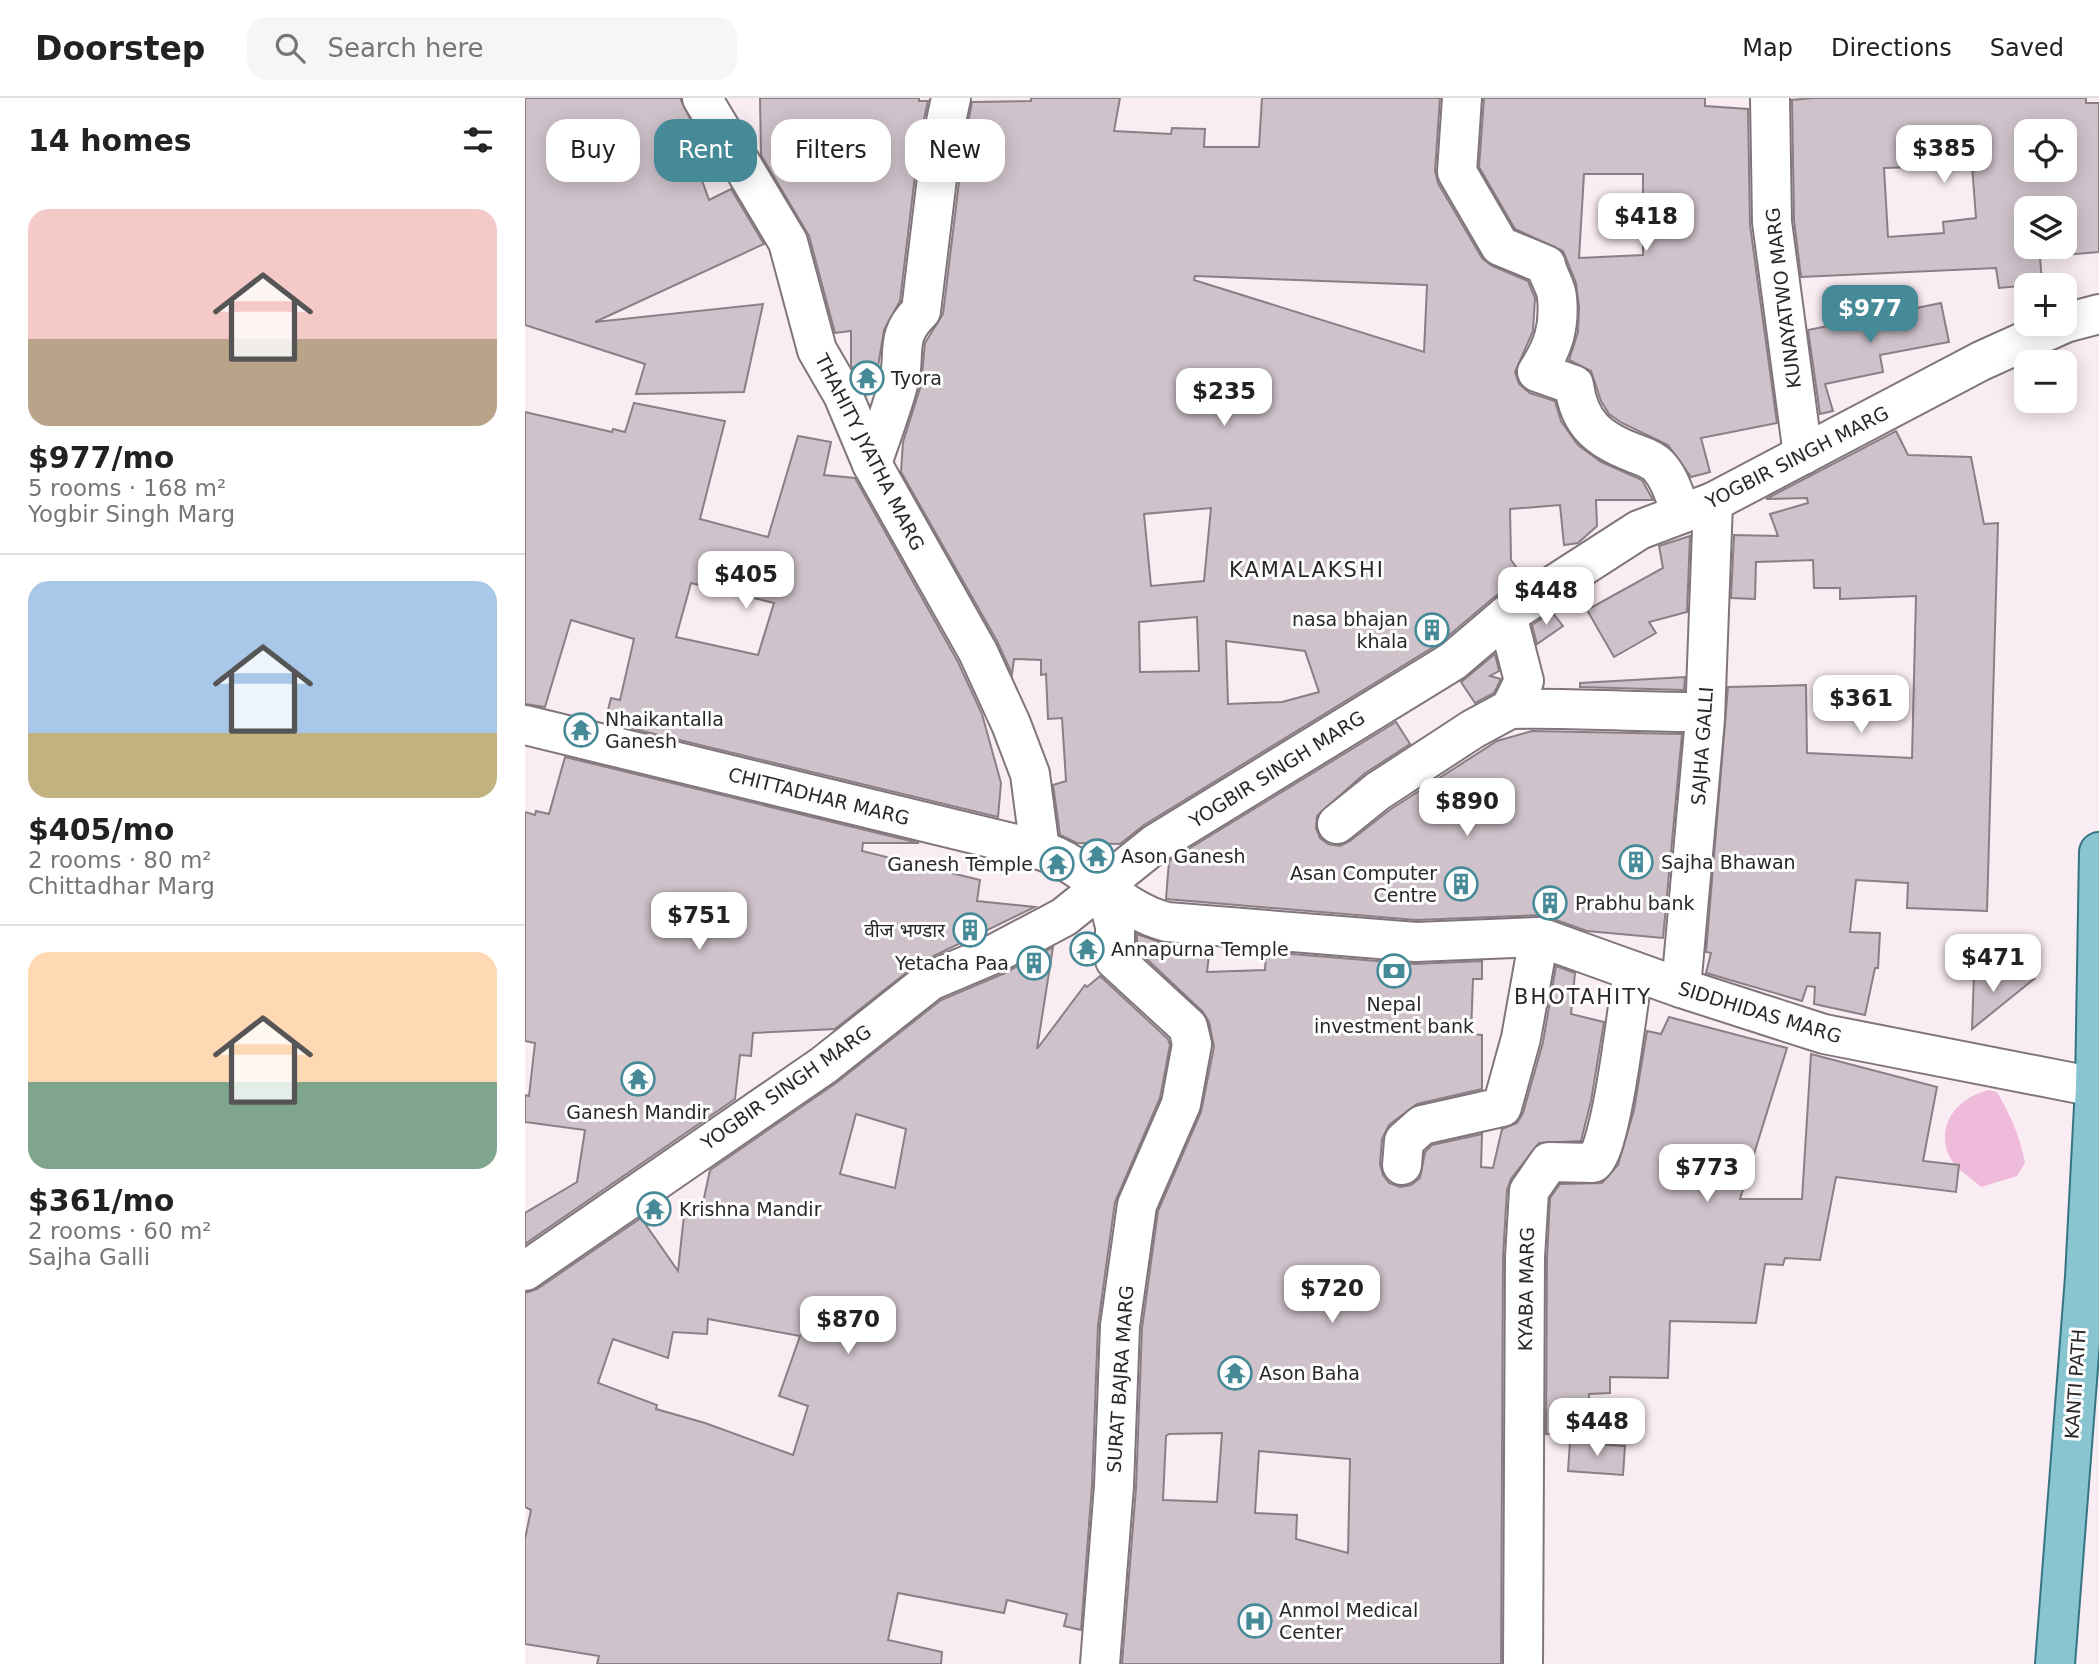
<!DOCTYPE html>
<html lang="en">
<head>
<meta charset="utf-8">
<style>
  body { margin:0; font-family:"DejaVu Sans","Noto Sans Devanagari",sans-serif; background:#f6f6f6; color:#222; height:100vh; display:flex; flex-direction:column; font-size:26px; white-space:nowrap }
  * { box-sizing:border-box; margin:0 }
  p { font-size:23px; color:#767676 }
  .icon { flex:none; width:38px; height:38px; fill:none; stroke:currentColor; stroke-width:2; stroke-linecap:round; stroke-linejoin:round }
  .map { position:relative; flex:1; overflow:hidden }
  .sheet { display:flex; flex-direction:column; background:#fff; width:525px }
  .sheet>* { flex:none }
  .top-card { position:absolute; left:21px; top:21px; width:665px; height:63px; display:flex; gap:14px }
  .fabs { position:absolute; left:1489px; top:21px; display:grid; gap:14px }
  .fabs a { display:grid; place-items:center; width:63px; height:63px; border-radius:14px; background:#fff; box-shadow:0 4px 18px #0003; font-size:35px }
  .price { position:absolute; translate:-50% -60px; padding:0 16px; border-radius:14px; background:#fff; color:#222; font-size:23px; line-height:46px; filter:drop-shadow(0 2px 4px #0008) }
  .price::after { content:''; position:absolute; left:50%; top:42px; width:21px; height:16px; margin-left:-10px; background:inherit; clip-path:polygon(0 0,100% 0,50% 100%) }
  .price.current { background:#468a98; color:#fff }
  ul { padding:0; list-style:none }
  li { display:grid; align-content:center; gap:14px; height:371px; padding:0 28px }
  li+li { border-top:2px solid #e0e0e0 }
  li span { display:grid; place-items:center; height:217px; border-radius:21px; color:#555 }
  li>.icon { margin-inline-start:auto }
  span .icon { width:126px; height:126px; fill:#fffc; stroke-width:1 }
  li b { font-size:30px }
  h2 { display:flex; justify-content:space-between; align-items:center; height:84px; padding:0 28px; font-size:30px }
  .pill { padding:0 24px; border-radius:21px; background:#fff; box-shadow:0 4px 18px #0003; font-size:24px; line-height:63px }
  .pill.current { background:#468a98; color:#fff }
  header { display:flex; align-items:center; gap:42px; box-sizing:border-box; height:98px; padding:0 35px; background:#fff; border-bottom:2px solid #e0e0e0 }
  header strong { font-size:33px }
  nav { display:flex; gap:38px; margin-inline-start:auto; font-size:24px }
  .search { width:490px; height:63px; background:#f6f6f6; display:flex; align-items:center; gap:18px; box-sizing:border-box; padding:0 24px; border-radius:21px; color:#767676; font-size:26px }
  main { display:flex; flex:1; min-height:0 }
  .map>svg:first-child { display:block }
  .green { fill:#efbbda }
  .building { fill:#cfc2ca; stroke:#8a7f85; stroke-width:2; fill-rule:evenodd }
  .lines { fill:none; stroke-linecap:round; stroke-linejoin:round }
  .minor-casing { stroke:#81757c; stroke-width:42 }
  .major-casing { stroke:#357482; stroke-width:42 }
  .minor { stroke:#fff; stroke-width:38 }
  .major { stroke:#89c5d1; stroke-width:38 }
  .labels { text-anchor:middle; stroke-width:6; stroke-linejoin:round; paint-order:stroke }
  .street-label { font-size:19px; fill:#2b2629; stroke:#fdfdfd }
  .poi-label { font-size:19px; fill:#2b2629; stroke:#fdfdfd; text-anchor:start }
  .neighbourhood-label { font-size:21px; letter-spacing:2px; fill:#2b2629; stroke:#fdfdfd }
</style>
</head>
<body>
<header>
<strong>Doorstep</strong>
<div class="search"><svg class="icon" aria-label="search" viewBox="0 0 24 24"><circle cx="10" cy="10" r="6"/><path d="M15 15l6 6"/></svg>Search here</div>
<nav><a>Map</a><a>Directions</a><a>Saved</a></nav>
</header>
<main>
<section class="sheet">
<h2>14 homes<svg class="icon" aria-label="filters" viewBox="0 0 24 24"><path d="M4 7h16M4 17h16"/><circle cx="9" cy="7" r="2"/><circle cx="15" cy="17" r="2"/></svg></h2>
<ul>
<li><span style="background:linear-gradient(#f6c9c9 60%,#b9a48a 0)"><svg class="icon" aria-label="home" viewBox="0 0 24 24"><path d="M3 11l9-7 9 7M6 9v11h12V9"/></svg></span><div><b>$977/mo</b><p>5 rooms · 168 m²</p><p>Yogbir Singh Marg</p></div></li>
<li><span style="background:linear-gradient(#a9c7e8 70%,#c2b280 0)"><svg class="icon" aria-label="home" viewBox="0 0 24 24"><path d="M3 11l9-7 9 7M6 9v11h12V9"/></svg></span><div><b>$405/mo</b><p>2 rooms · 80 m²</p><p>Chittadhar Marg</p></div></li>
<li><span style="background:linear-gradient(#ffd9b3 60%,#7fa58c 0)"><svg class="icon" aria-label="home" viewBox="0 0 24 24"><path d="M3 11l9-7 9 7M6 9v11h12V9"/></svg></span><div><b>$361/mo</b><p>2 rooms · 60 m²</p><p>Sajha Galli</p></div></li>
</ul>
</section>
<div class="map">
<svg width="1574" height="1566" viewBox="0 0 1574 1566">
  <rect width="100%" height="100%" fill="#f9ecf3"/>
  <path class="green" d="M1464,992L1472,994C1486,1018 1495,1038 1500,1065L1492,1078L1456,1089C1445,1079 1431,1071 1424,1058C1410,1025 1434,999 1464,992Z"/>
  <g class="building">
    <polygon points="0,0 155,0 172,35 162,40 184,102 206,91 239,146 70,224 238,206 219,294 111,296 120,266 0,227"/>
    <polygon points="235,0 394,0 394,3 403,3 394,44 375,203 359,232 349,293 340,293 326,267 326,233 310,235 284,138 236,57"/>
    <path d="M506,0H595L589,33L646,36L647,30L680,31L679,49H734L737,0H915L910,73L913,85L957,160L967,168L1003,183L1010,200L1008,233L990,274L994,286L1005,295L1030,303L1036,323L1053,347L1076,364L1117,382L1128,402H1071L1072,428L1053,445L1039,447L1035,407L985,411L986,462L999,480L968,500L915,545L619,727L595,746L552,745L535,737L528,687L541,683L537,620L523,621L521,576L516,577V562L489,561L487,576L472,543L376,374L378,344L396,287L400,245L418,216L438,51L447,4L506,3ZM670,178L902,187L899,254L669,182ZM686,410L679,483L626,488L619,416ZM672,519L674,573L615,574L614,524ZM701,543L780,553L794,594L757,604L703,606Z"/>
    <path d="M959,0H1180V8L1223,11L1225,127L1252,325L1176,340L1185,374L1166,379L1143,347L1097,325L1084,316L1076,303L1066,273L1044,262L1053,234L1054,209L1051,185L1038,153L990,131L954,69ZM1059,76H1118V157L1054,160Z"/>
    <path d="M1288,0H1561V5H1574V154L1515,159L1517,186L1474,190L1471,170L1276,179L1269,122L1267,2ZM1502,33H1540V72H1502ZM1447,67L1451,120L1418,124L1419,135L1363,139L1359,70ZM1502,110H1540V149H1502Z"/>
    <polygon points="1416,205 1424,244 1355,257 1358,274 1300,286 1308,313 1295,316 1283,232"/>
    <path d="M109,305L200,323L175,421L243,439L273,338L306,344L299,377L330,380L433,564L457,616L476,685L473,719L80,624L86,600L95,602L109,541L46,522L20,609L0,606V314L87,334L88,331L100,334ZM166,485L249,505L233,557L151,539Z"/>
    <polygon points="1371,333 1383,357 1446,359 1459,426 1473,425 1462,813 1382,810 1383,785 1331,782 1325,834 1355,835 1353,870 1350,870 1340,917 1289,906 1290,889 1282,888 1277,903 1181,875 1186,855 1181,854 1203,589 1281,587 1282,655 1387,660 1391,498 1315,501 1315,490 1289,490 1288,462 1231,464 1230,501 1206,500 1209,437 1253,438 1245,416 1283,405 1282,400 1241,401"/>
    <polygon points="1165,438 1162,514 1124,524 1131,535 1089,559 1062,512 1138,470 1134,448"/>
    <polygon points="1027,514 1038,528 1012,546 1007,527"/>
    <polygon points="970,556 974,573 965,578 976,581 969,595 950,605 936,584"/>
    <polygon points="1160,579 1159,592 1055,589 1055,585"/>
    <polygon points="871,624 885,646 839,676 792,718 791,730 795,740 803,746 815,748 825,743 866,711 972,643 1007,633 1157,636 1138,840 1062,833 1017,817 891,822 641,801 644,763"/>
    <polygon points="40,659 394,745 338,745 337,753 455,782 452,803 510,809 392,866 310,931 228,935 226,958 215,957 210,1001 0,1146 0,1115 52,1084 60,1032 0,1024 0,997 4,998 10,945 0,943 0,714 10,717 11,713 24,716"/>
    <path d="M612,836L640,846L685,849L682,874L740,872L741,854L889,866L957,863V881H948L946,936L957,937V991L892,1006L864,1027L857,1041L855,1066L858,1077L864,1085L875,1089L886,1087L895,1080L900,1054L907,1047L957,1036L956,1069L968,1070L977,1031L992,1025L998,1015L1018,944L1031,868L1050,875L1046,916L1079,924L1066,1003L1056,1043L1014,1045L986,1081L982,1092L978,1159L976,1566H597L611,1390L617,1230L633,1113L676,1014L689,949L684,924L678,914L612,852ZM697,1335L692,1404L638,1402L641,1338L644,1336ZM734,1353L825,1361L823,1455L771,1441L772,1417L730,1415Z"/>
    <path d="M528,849L512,951L560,887L562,889L575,878L643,941L645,947L635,1000L590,1104L573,1227L567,1387L556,1532L539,1528L542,1516L482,1502L479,1515L373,1495L363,1542L417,1554L416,1566H72L74,1558L0,1546V1441L6,1412L0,1409V1195L12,1191L116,1120L153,1173L159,1117L175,1119L185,1072L311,985L416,902L480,875ZM331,1016L381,1031L370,1090L315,1076ZM183,1221L275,1238L254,1298L283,1308L268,1357L180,1325L131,1311L132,1307L73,1285L88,1241L143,1260L148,1234L182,1236Z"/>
    <polygon points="1449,876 1509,881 1447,931"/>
    <polygon points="1144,919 1262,950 1215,1101 1277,1101 1286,956 1412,989 1398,1063 1434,1067 1431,1094 1311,1079 1295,1162 1260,1160 1258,1167 1240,1166 1231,1225 1145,1223 1143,1280 1085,1279 1085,1295 1064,1296 1066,1336 1021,1336 1022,1160 1025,1100 1035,1086 1077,1085 1093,1067 1109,1012 1122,933 1136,936"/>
    <polygon points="1045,1344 1100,1348 1098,1377 1043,1373"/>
  </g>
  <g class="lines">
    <defs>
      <g id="minor">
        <polyline points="177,0 263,144 292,252 318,297 347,366 453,554 486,626 505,676 515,752"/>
        <path d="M937,0L932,74L975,148L1021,167C1023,178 1031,188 1032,199C1035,229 1028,250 1012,274L1049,287C1054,326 1074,342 1109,355C1119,359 1130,362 1136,371C1146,383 1151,401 1156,416"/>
        <polyline points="1245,0 1247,124 1278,357"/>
        <polyline points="1540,225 1574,216"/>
        <path d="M347,366C356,338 367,311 374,283C381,255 369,239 396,213L416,47L426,0"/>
        <path d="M985,611C1051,609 1115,615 1180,614"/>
        <path d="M0,627L515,752C565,768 593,812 642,824L891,844L1014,839L1156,890L1299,936L1570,989"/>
        <polyline points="812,726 853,693 948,631 985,611 999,583 982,517"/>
        <polyline points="1156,890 1180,621 1188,404"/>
        <polyline points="877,1067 879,1043 897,1027 977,1009 996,940 1014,839"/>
        <polyline points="0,1173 299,967 405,883 471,855 539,819 630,746 928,563 982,517 1114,432 1188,404 1456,263 1538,226"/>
        <polyline points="575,1566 589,1388 595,1228 612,1107 656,1006 667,946 663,929 590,862 590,828 580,789"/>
        <path d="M998,1566L1000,1159L1004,1093L1024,1064L1068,1065C1087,1053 1103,903 1108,873"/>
      </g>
      <polyline id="major" points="1530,1566 1560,1179 1570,989 1574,754"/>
    </defs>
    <use href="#minor" class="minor-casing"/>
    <use href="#major" class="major-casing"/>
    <use href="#minor" class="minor"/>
    <use href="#major" class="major"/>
  </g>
  <defs>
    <symbol id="temple-ring" viewBox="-11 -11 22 22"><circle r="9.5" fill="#fdfdfd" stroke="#468a98" stroke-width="1.5"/><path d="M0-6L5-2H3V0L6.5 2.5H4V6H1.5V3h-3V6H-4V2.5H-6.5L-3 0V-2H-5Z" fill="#468a98"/></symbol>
    <symbol id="building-ring" viewBox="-11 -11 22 22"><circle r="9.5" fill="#fdfdfd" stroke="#468a98" stroke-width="1.5"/><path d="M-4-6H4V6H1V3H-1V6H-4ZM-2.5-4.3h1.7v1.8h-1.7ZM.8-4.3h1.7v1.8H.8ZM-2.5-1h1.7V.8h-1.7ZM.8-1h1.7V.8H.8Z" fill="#468a98"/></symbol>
    <symbol id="bank-ring" viewBox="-11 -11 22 22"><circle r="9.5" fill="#fdfdfd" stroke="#468a98" stroke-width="1.5"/><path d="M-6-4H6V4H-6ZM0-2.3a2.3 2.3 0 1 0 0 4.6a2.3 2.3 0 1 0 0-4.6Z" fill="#468a98"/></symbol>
    <symbol id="hospital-ring" viewBox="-11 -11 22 22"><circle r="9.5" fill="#fdfdfd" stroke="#468a98" stroke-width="1.5"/><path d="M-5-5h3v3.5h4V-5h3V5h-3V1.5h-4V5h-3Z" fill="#468a98"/></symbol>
  </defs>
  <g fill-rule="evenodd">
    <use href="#temple-ring" x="323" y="261" width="38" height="38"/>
    <use href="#building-ring" x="888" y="513" width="38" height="38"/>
    <use href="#temple-ring" x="37" y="613" width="38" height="38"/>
    <use href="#temple-ring" x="553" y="739" width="38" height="38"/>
    <use href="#building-ring" x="1092" y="745" width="38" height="38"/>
    <use href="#temple-ring" x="513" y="747" width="38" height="38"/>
    <use href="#building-ring" x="917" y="767" width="38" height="38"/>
    <use href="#building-ring" x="1006" y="786" width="38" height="38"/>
    <use href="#building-ring" x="426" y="813" width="38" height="38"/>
    <use href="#temple-ring" x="543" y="832" width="38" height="38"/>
    <use href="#building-ring" x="490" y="846" width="38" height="38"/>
    <use href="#bank-ring" x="850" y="854" width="38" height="38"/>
    <use href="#temple-ring" x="94" y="962" width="38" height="38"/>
    <use href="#temple-ring" x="110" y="1092" width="38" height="38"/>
    <use href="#temple-ring" x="691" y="1256" width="38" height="38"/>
    <use href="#hospital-ring" x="711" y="1504" width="38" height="38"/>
  </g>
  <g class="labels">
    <g class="street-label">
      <text transform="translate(1258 200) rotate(-97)" y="7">KUNAYATWO MARG</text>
      <text transform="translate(345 354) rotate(63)" y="7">THAHITY JYATHA MARG</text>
      <text transform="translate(1272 359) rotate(-27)" y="7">YOGBIR SINGH MARG</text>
      <text transform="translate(1177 648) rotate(-86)" y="7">SAJHA GALLI</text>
      <text transform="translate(752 671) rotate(-32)" y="7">YOGBIR SINGH MARG</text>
      <text transform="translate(294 698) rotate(14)" y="7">CHITTADHAR MARG</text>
      <text transform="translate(1235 914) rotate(17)" y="7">SIDDHIDAS MARG</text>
      <text transform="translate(261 989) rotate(-35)" y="7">YOGBIR SINGH MARG</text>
      <text transform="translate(1001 1191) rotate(-89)" y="7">KYABA MARG</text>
      <text transform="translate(595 1281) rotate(-86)" y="7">SURAT BAJRA MARG</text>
      <text transform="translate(1550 1286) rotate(-86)" y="7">KANTI PATH</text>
    </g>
    <g class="poi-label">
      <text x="366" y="287">Tyora</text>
      <text x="883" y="528" text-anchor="end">nasa bhajan<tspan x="883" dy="22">khala</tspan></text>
      <text x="80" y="628">Nhaikantalla<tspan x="80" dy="22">Ganesh</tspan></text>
      <text x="596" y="765">Ason Ganesh</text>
      <text x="1136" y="771">Sajha Bhawan</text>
      <text x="508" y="773" text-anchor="end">Ganesh Temple</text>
      <text x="912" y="782" text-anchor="end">Asan Computer<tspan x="912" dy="22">Centre</tspan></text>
      <text x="1050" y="812">Prabhu bank</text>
      <text x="420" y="839" text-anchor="end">वीज भण्डार</text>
      <text x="586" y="858">Annapurna Temple</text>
      <text x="484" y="872" text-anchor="end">Yetacha Paa</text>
      <text x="869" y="913" text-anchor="middle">Nepal<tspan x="869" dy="22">investment bank</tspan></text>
      <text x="113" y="1021" text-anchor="middle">Ganesh Mandir</text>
      <text x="154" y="1118">Krishna Mandir</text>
      <text x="734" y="1282">Ason Baha</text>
      <text x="754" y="1519">Anmol Medical<tspan x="754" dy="22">Center</tspan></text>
    </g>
    <g class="neighbourhood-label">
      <text x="782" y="479">KAMALAKSHI</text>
      <text x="1058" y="906">BHOTAHITY</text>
    </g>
  </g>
</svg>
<div class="fabs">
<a><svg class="icon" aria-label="locate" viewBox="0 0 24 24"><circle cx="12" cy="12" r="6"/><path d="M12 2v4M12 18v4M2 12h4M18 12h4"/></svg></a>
<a><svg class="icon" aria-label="layers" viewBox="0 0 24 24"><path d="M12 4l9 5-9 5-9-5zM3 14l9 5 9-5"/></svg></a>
<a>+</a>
<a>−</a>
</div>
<b class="price" style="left:1419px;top:87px">$385</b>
<b class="price" style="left:1121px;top:155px">$418</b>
<b class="price current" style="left:1345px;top:247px">$977</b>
<b class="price" style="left:699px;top:330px">$235</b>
<b class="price" style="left:221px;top:513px">$405</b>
<b class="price" style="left:1021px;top:529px">$448</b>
<b class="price" style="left:1336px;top:637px">$361</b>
<b class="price" style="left:942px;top:740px">$890</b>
<b class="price" style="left:174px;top:854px">$751</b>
<b class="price" style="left:1468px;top:896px">$471</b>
<b class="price" style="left:1182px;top:1106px">$773</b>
<b class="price" style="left:807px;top:1227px">$720</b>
<b class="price" style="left:323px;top:1258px">$870</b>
<b class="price" style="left:1072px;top:1360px">$448</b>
<div class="top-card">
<a class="pill">Buy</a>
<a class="pill current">Rent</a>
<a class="pill">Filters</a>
<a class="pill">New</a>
</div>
</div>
</main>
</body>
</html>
